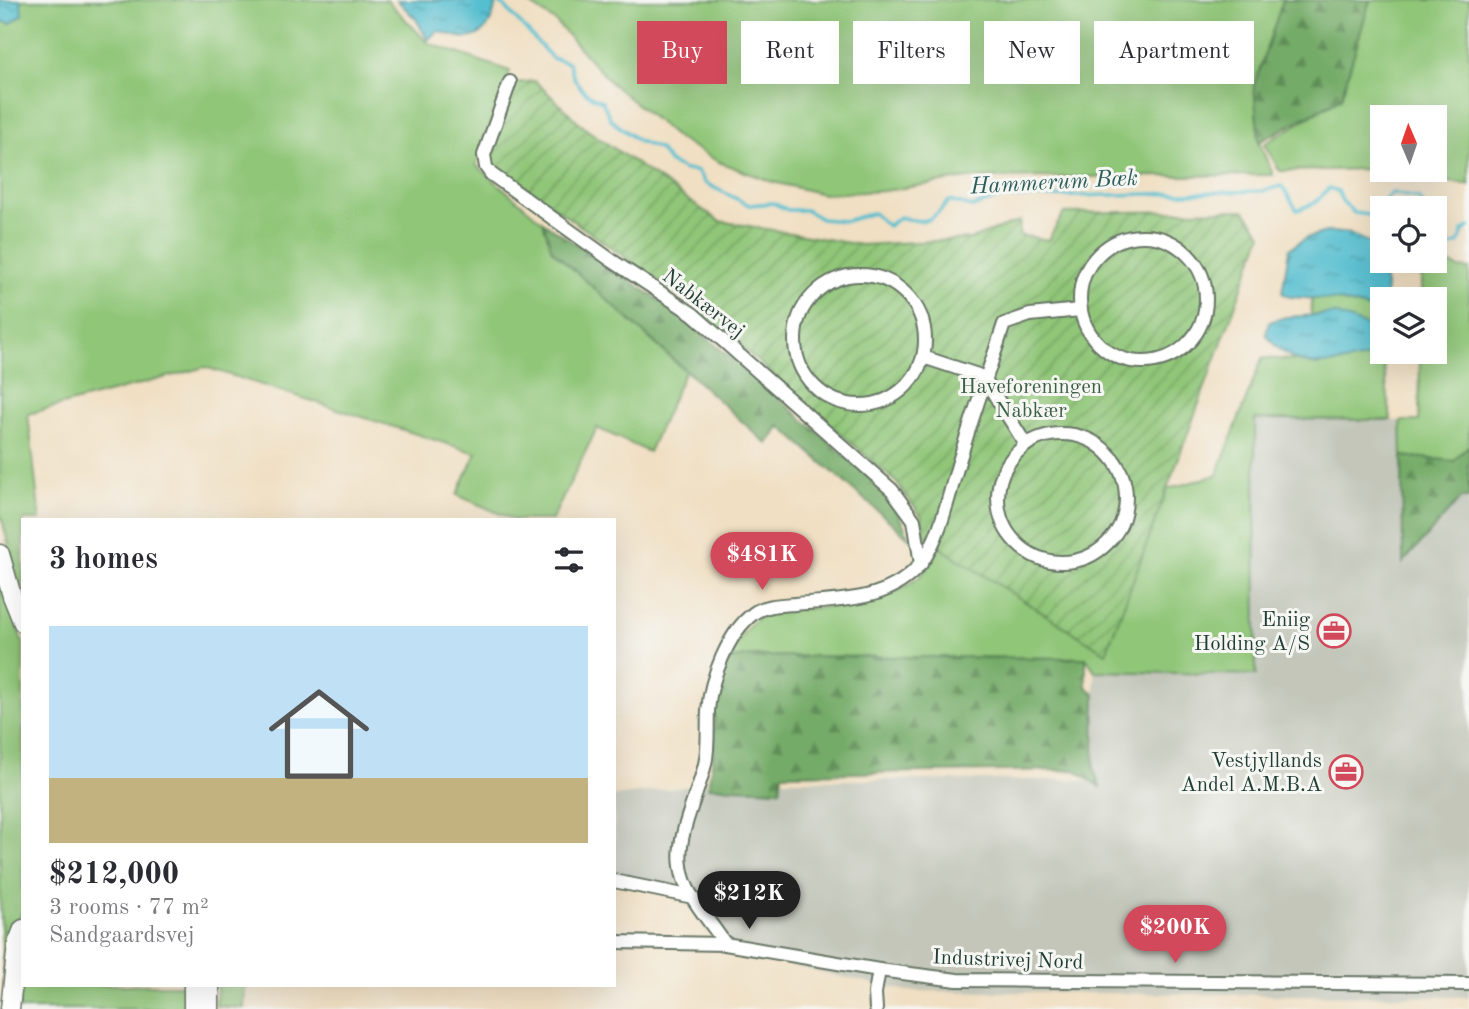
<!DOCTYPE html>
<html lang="en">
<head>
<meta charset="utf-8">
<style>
  body { margin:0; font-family:"Old Standard TT",serif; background:#f2f2f3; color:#2b2b33; height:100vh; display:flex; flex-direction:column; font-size:26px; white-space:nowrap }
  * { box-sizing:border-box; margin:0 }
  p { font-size:23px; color:#7c7c81 }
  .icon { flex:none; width:38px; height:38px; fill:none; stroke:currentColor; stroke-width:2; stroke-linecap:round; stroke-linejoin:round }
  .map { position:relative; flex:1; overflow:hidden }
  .side { position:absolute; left:21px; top:518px; width:595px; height:469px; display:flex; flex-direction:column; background:#fff; border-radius:0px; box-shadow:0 7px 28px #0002 }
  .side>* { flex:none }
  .guide { position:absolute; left:637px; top:21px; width:665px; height:63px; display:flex; gap:14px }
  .needle { width:46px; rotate:358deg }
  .buttons { position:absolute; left:1370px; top:105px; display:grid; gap:14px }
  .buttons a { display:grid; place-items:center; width:77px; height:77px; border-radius:0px; background:#fff; box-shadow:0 7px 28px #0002; font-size:35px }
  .price { position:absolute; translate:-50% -60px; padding:0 16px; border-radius:24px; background:#d1495b; color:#fff; font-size:23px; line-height:46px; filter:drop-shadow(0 2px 4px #0008) }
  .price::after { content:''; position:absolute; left:50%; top:42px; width:21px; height:16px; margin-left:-10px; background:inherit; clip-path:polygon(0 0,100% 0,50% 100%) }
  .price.selected { background:#222; color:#fff }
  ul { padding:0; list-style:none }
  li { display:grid; align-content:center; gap:14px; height:371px; padding:0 28px }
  li span { display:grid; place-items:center; height:217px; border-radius:0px; color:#555 }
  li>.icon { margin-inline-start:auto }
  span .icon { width:126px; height:126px; fill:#fffc; stroke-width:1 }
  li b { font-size:30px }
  h2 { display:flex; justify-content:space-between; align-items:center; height:84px; padding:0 28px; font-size:30px }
  .pill { padding:0 24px; border-radius:0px; background:#fff; box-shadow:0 7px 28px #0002; font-size:24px; line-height:63px }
  .pill.selected { background:#d1495b; color:#fff }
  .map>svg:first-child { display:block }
  .industrial { fill:#c3c6b9 }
  .grass { fill:#90c678; stroke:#588256; stroke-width:2; fill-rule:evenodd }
  .forest { fill:url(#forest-firs); stroke:#4a744e; stroke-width:2 }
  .garden { fill:url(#garden-furrows); stroke:#588256; stroke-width:2 }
  .water { fill:url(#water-ripples); stroke:#3a7e82; stroke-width:2 }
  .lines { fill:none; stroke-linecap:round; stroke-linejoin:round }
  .stream { stroke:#54becf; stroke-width:3.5 }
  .minor-casing { stroke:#687666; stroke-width:16 }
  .highway-casing { stroke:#687666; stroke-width:21 }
  .minor { stroke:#fff; stroke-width:12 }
  .highway { stroke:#fff; stroke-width:18 }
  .labels { text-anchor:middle; stroke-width:6; stroke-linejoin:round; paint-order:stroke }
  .street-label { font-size:21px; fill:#1f3d34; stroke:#f6f6f2 }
  .park-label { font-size:21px; fill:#3b5f45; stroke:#f6f6f2 }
  .poi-label { font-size:21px; fill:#1f3d34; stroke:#f6f6f2; text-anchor:end }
  .water-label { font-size:23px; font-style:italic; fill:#2c5d5b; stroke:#f6f6f2 }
</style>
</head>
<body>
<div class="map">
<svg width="1469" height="1009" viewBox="0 0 1469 1009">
  <defs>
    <pattern id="forest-firs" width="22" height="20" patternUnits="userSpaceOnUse" patternTransform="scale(1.75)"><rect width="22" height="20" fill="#74ab68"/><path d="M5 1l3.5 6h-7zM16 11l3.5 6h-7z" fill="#5f8c56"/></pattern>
    <pattern id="garden-furrows" width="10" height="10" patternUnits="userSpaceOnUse" patternTransform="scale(1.75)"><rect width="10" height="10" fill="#90c678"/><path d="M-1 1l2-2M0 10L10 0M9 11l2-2" fill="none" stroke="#75a263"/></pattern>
    <pattern id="water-ripples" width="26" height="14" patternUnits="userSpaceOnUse" patternTransform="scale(1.75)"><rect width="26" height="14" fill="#54becf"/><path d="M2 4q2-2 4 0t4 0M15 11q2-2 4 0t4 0" fill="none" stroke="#459ca9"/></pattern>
  </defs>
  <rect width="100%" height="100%" fill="#f6f6f2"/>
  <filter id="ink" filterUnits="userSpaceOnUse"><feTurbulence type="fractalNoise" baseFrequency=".0143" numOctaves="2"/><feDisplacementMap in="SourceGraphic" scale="14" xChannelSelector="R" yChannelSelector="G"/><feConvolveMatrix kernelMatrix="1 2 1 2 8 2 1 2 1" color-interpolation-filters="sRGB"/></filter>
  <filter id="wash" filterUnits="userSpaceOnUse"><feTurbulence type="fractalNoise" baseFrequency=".00686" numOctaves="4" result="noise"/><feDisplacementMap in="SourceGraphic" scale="28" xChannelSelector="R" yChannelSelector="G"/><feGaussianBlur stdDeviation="1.57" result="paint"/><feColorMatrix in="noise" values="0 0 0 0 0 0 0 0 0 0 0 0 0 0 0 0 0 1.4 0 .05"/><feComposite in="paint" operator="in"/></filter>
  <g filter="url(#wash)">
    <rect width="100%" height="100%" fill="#f0dfc2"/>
    <polygon class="industrial" points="1255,418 1410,421 1408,477 1469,474 1469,997 908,991 779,963 707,933 681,889 614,875 614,796 739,780 1094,780 1095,671 1256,675"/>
    <g class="grass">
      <polygon points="0,0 387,0 428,43 510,71 476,165 543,222 552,250 685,371 649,452 597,428 552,520 514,520 457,495 476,453 205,367 28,414 40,520 23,520 23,599 0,512"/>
      <polygon points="524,0 1283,0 1254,86 1259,142 1273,175 968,178 884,191 823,194 769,181 719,162 676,137 610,82 555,21"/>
      <path d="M1370,0H1469V185L1367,169L1280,171L1264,144L1341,98ZM1382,117H1435V170H1382Z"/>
      <polygon points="1435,256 1458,268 1469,269 1469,445 1454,461 1402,456 1401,421 1419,421 1420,352 1435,352 1435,299 1421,299 1421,261 1435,261"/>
      <path d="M1312,298L1336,300L1382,312L1381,345L1391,420L1255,419L1256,675L1095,671L1086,658L751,656L729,660C741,637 746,620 773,611C823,606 888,610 925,571C931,564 935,555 939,547L1106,652L1167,489L1217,475L1262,358L1292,360L1317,365L1379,355L1335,314L1311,315Z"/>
      <polygon points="0,581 23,643 23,910 10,942 4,983 0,902"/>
      <polygon points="23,975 23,985 184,985 184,1009 19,1009"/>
      <polygon points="217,985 245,985 244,1008 216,1006"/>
    </g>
    <g class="forest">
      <polygon points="1283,0 1370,0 1341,98 1259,142 1254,86"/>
      <polygon points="543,222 675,311 782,401 889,494 910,539 781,427 767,444 552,250"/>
      <polygon points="1469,445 1469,498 1461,498 1403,563 1402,456 1454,461"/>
      <polygon points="751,656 1086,658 1086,686 1095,695 1094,769 1100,787 1075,770 782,774 780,790 708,787 713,758 715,703 729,660"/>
    </g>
    <polygon class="garden" points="535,81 586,129 719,221 861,245 971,239 1020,221 1019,235 1048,240 1064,213 1244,210 1262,234 1106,653 939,547 924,534 922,517 896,482 693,305 488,161 515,83"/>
    <g class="water">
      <polygon points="0,0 21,0 22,15 10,24 0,20"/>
      <path d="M397,0H497C493,19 485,42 460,37C453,36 445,33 437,31L428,40L416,19Z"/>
      <polygon points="1326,232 1347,233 1375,245 1386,285 1385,299 1382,299 1382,312 1336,300 1290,297 1282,293 1289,249 1306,238"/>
      <path d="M1335,314L1367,326L1381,345L1379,355C1335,364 1295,377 1266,334L1269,322L1286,317Z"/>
    </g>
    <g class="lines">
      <g class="stream">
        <path d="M493,0L504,6L552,58L569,63C573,82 583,95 602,101L611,120L638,141L659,149L670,163L685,170L697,171L705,183L749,205L773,203L788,210H806L821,219L846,221L873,213L888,226L900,217C927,225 931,221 949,201L972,207L999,198L1262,191L1282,186L1297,210L1315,203L1329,188L1338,191L1342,201L1354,213L1369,215L1392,193L1418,198L1425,208"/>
        <polyline points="1435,230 1443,237 1449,247 1459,243 1463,231 1469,227"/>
      </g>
    </g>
  </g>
  <g filter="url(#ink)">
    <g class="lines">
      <defs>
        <g id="minor">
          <polyline points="510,82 484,155 486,167 491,174 611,260 693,314 892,490 914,520 921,564"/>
          <circle cx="1143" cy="299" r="63"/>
          <circle cx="860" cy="340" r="65"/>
          <polyline points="923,357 978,375 986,381 1026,445"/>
          <circle cx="1062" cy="498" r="64"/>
          <polyline points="614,881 693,897"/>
          <polyline points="614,942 725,944 879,970 957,980 1469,984"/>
          <path d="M725,944C710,920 684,895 681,866C676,835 698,795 705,764C709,747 707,729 708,711C710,680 728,632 754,613C765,605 782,605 795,604C839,600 891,602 921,563C941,538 951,486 961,455C974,411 990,368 1004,324L1030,315L1080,310"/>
          <polyline points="876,1009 875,993 879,970"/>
        </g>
        <g id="highway">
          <polyline points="0,554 12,596 23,623"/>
          <polyline points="210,985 210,1009"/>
          <polyline points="10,1009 17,944 23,929"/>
          <polyline points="193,1009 193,985"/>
        </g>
      </defs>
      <use href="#minor" class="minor-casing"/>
      <use href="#highway" class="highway-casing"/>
      <use href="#minor" class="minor"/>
      <use href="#highway" class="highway"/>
    </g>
  </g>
  <defs>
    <symbol id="office-ring" viewBox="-11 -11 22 22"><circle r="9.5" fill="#f6f6f2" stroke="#d1495b" stroke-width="1.5"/><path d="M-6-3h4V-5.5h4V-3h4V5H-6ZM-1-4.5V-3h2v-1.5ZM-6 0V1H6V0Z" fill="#d1495b"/></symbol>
  </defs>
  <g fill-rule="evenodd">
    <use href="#office-ring" x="1315" y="612" width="38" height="38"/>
    <use href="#office-ring" x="1327" y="753" width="38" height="38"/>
  </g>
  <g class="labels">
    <g class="street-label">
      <text transform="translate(704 303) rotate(38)" y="7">Nabkærvej</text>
      <text transform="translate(1008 959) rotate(2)" y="7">Industrivej Nord</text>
    </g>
    <g class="park-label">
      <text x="1031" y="393">Haveforeningen<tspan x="1031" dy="24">Nabkær</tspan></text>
    </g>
    <g class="poi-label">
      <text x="1310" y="626">Eniig<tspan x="1310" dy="24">Holding A/S</tspan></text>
      <text x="1322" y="767">Vestjyllands<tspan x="1322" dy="24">Andel A.M.B.A</tspan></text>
    </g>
    <g class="water-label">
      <text transform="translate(1054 181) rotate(-3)" y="8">Hammerum Bæk</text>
    </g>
  </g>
</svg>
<div class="buttons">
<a><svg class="needle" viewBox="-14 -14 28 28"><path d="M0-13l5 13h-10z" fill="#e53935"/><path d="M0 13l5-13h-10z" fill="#7c7c81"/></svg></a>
<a><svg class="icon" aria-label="locate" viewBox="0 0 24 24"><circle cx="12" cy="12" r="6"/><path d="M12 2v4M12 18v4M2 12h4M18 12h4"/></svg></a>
<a><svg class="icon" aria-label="layers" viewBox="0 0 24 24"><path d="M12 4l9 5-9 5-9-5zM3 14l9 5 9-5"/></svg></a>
</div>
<b class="price" style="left:762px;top:592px">$481K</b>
<b class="price selected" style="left:749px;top:931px">$212K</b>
<b class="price" style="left:1175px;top:965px">$200K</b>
<div class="guide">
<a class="pill selected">Buy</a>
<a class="pill">Rent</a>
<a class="pill">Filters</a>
<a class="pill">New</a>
<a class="pill">Apartment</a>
</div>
<section class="side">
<h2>3 homes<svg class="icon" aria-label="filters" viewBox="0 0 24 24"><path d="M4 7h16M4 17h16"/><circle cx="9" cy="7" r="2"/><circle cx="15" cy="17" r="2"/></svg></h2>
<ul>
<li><span style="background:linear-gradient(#bfe0f5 70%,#c2b280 0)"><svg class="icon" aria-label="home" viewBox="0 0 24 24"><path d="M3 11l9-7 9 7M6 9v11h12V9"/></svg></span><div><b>$212,000</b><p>3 rooms · 77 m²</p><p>Sandgaardsvej</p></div></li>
</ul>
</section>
</div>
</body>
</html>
